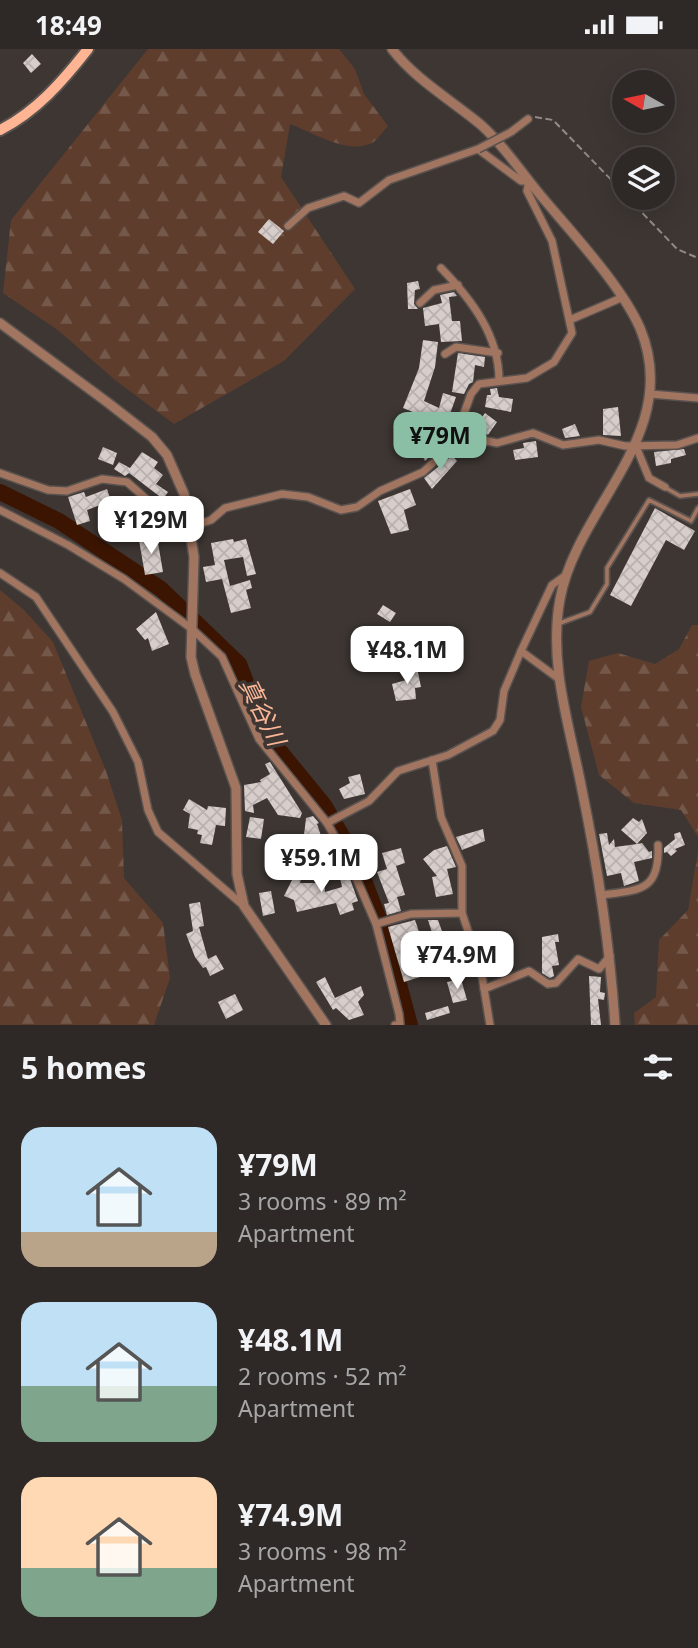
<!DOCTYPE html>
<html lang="en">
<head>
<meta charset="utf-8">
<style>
  body { margin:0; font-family:"Noto Sans","Noto Sans JP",sans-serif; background:#36302e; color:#f1f3f6; height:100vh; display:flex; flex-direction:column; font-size:26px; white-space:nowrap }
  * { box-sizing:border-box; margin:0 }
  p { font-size:23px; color:#a7a6a7 }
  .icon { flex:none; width:38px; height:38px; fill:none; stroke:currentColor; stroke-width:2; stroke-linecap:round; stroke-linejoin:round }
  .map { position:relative; height:976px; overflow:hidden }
  .sheet { display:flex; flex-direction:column; background:#2e2826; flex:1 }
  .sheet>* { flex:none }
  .needle { width:46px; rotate:279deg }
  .controls { position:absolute; left:612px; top:21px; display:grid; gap:14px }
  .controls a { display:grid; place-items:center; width:63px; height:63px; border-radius:50%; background:#2e2826; box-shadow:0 7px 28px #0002,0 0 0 2px #494443; font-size:35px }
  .price { position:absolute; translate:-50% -60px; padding:0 16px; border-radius:14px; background:#fff; color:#222; font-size:23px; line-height:46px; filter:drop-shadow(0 2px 4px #0008) }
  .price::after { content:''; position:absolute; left:50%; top:42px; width:21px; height:16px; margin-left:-10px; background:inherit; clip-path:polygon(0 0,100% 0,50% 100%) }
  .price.selected { background:#8abfa5; color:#111 }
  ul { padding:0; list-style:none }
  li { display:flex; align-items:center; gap:21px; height:175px; padding:0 21px }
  li span { display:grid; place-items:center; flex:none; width:196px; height:140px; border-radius:21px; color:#555 }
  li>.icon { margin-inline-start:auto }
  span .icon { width:84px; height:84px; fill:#fffc; stroke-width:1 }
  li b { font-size:30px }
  h2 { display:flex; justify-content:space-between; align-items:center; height:84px; padding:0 21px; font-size:30px }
  .status { display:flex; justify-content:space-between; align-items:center; height:49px; padding:0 35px; background:#2e2826; direction:ltr }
  .status svg { height:19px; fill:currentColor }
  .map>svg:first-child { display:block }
  .forest { fill:url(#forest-firs) }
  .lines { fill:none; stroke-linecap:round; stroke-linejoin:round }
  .river { stroke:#3b1502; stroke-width:16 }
  .building { fill:url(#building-cross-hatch) }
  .service-casing { stroke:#59524f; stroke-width:7 }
  .minor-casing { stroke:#59524f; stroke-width:10 }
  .tertiary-casing { stroke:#59524f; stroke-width:12 }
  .primary-casing { stroke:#59524f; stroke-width:14 }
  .path { stroke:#908a88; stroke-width:2; stroke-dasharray:7 3.5; stroke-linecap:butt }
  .service { stroke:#a27560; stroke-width:3.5 }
  .minor { stroke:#a27560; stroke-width:7 }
  .tertiary { stroke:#a27560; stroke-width:9 }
  .primary { stroke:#ffb593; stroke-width:10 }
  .minor-bridge-casing { stroke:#59524f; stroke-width:10; stroke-linecap:butt }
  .minor-bridge { stroke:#a27560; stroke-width:7 }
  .labels { text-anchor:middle; stroke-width:7; stroke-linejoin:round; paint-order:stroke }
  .water-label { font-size:24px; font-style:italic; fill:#fcb797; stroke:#3d3633 }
</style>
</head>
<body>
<div class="status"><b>18:49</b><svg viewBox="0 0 49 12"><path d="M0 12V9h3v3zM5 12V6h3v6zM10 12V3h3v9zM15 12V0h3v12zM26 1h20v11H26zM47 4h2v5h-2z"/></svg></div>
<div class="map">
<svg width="698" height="976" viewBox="0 0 698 976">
  <defs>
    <pattern id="forest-firs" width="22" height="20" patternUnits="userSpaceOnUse" patternTransform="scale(1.75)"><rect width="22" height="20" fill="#5e3d2d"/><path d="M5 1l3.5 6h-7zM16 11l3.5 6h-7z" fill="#74584a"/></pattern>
    <pattern id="building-cross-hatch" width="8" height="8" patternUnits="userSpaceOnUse" patternTransform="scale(1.75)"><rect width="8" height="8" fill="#d7cecb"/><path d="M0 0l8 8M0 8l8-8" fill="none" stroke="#b9b1af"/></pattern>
  </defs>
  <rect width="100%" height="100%" fill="#3d3633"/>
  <g class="forest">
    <path d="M148,0H339L355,20L364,45L388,77C383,82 378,91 372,94C347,106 312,83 290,75L281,128L355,240L284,312L174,375L115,331L59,282L3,244L11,171Z"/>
    <polygon points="0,541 24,561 53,593 106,722 122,771 124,829 163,874 170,929 154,976 0,976"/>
    <polygon points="692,576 698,576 698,788 681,761 634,754 599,726 581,658 589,612 618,604 655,615 679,600"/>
    <polygon points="698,802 698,976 635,976 634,964 656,948 659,891 688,861"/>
  </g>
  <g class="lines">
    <polyline class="river" points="0,443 59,472 161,540 239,615 261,672 274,695 324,756 356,811 387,891 410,976"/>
  </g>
  <g class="building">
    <polygon points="32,5 41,15 31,24 23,14"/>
    <polygon points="269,170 284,182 273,195 258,183"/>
    <polygon points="418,232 420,240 415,241 414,255 418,260 408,260 407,234"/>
    <polygon points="454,243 457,247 449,248 452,272 460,272 462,292 441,293 439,275 425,277 423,259 442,254 440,246"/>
    <polygon points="423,291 438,293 435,318 424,352 439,359 443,344 456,348 443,385 425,378 437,401 425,412 418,398 424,395 413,388 425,368 403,359 419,319"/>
    <polygon points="458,304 485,308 484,318 475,316 473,333 469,335 464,345 452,343"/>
    <polygon points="497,339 499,348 513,350 511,363 485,358 487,346 491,346 490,340"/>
    <polygon points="618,358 621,387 603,386 603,360"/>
    <polygon points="485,364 497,373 488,386 476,376"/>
    <polygon points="575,375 580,387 565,389 562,380"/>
    <polygon points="536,392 538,408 515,411 513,401 524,399 523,394"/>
    <polygon points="103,398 117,404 113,416 98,410"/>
    <polygon points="684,400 686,406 671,410 671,414 656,417 654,403"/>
    <polygon points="142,403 158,413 154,419 163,426 156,435 168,443 163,450 129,424 125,427 114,420 119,413 130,419"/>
    <polygon points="452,407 457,412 432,440 424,429"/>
    <polygon points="107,440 111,452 87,461 90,472 77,476 68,448 84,443 86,448"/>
    <polygon points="410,440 416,456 404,461 409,481 391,485 378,452"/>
    <polygon points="655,459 695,482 684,501 666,491 631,557 610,546"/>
    <polygon points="157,488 163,523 145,526 139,491"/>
    <polygon points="233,490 234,493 246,490 256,525 247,527 243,508 224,511 230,537 250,531 252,539 246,541 251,559 231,564 222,530 206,533 203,518 215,516 211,494"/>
    <polygon points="383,556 396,564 390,573 377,565"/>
    <polygon points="156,563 169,595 152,602 148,589 145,591 136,580"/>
    <polygon points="417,619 421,638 415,639 416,650 396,652 392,635 406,631 404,621"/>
    <polygon points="270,713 302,764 300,769 278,766 267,749 253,756 254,764 245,762 244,736 261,733 260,731 270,725 265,715"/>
    <polygon points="360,725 365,745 344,750 339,740 350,734 348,728"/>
    <polygon points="189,750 207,761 208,757 226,759 225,777 216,776 212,796 200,794 202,786 197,785 198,781 188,779 190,765 183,761"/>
    <polygon points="313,767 319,774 317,775 326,801 314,805 304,786 306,769"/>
    <polygon points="250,768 264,770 261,790 246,788"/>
    <polygon points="633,769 639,773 642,770 647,784 637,795 642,794 649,803 652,802 652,809 634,813 639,832 624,837 621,824 607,827 599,785 607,784 609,796 614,790 615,798 637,795 621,781"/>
    <polygon points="483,780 485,792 462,801 456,788"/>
    <polygon points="680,783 685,796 675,800 677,802 671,807 667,803 664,804 664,799 675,790 674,785"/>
    <polygon points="447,797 456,818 447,820 453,845 436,848 432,828 437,827 423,810 434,801"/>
    <polygon points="401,799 405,814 396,817 405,846 397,848 401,862 387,866 384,855 389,854 377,823 387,820 382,804"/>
    <polygon points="299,817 304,819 300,834 324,834 325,843 342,838 340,829 349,827 358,852 352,854 354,861 340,866 336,854 297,863 294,851 284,847"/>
    <polygon points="271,842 275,864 263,867 259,844"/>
    <polygon points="200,853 204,877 199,878 208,910 216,906 224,920 210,927 206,918 203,919 195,908 186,885 193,882 189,855"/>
    <polygon points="415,871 433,924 404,933 388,878"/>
    <polygon points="428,871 438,871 443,885 452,882 455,893 436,896"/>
    <polygon points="558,885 559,893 555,893 559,916 552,917 554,927 550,929 542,924 542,888"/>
    <polygon points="460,898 465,914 456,917 451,900"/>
    <polygon points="589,927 601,928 600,943 605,944 604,951 598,950 601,976 591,976"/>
    <polygon points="325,928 335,949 361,937 364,946 358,953 364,966 349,971 336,959 333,961 316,933"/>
    <polygon points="461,930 467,951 453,954 447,933"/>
    <polygon points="235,945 243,961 226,970 218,953"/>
    <polygon points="448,957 450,964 427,971 425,964"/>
  </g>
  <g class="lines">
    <defs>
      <g id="service">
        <polyline points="666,439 680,447 698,445"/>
        <polyline points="560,574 590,563 607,535 607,519 649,451 691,472 698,459"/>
      </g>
      <g id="minor">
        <polyline points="511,83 528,70"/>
        <path d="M441,219C471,250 499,286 499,331"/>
        <polyline points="420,254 434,241 458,236"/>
        <polyline points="572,270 621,249"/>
        <polyline points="445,305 456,298 498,304"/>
        <polyline points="650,345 698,349"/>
        <polyline points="454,392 471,389 497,394 533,384 563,396 599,391 625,397 677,396 698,389"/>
        <polyline points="635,395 649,429 665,438"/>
        <polyline points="0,424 48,441 67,442 102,430 127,433 169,470 190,478 211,471 225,459 282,445 308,448 341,461 357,458 380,442 423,423 436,411 454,392 471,345 479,335 527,329 554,313 572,284 552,192 527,142 529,132 521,132 478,100 389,131 359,154 344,147 308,159 288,177"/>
        <polyline points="0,461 68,496 124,530 192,580 222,608 259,690 327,774 351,817 376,875 399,965 400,975 395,976"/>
        <polyline points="0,524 36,548 113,663 138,713 148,761 158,783 244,857"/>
        <polyline points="521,602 559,630"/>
        <polyline points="327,774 369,752 398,722 448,706 493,682 500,671 504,642 521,602 552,536 566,526"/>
        <path d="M602,846C640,841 660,842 658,796"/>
        <polyline points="462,864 481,921 490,976"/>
        <polyline points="376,875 411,865 462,864 462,817 441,768 432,711"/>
        <polyline points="484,940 529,922 548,935 556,934 578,910 599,920 610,907"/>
      </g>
      <g id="tertiary">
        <path d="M392,0C415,30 451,51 480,75C501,93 519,120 537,142C569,181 620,234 640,279C684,384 577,457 560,550C548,615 570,678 582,741C598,819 610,896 615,976"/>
        <polyline points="0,274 107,353 152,388 167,406 184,445 194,508 191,608 195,625 236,739 237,825 244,857 326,976"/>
      </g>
      <path id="primary" d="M0,81C36,63 63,32 88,0"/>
    </defs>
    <use href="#service" class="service-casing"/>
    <use href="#minor" class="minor-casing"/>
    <use href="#tertiary" class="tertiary-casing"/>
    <use href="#primary" class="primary-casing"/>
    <g class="path">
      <polyline points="535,68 553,71 625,145"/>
      <polyline points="628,149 677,200 698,209"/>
    </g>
    <use href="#service" class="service"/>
    <use href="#minor" class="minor"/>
    <use href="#tertiary" class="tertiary"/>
    <use href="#primary" class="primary"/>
    <defs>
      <polyline id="minor-bridge" points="478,100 511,83"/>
    </defs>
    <use href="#minor-bridge" class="minor-bridge-casing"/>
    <use href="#minor-bridge" class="minor-bridge"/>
  </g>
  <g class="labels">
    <g class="water-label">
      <text transform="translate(262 663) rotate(64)" y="8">真谷川</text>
    </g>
  </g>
</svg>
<div class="controls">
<a><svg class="needle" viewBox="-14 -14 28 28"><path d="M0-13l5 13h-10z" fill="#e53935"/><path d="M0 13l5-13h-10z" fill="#a7a6a7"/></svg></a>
<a><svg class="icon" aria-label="layers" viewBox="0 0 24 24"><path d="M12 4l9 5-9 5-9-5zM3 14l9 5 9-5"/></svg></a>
</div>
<b class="price selected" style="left:440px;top:423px">¥79M</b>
<b class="price" style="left:151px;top:507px">¥129M</b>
<b class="price" style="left:407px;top:637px">¥48.1M</b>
<b class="price" style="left:321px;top:845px">¥59.1M</b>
<b class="price" style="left:457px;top:942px">¥74.9M</b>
</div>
<section class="sheet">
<h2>5 homes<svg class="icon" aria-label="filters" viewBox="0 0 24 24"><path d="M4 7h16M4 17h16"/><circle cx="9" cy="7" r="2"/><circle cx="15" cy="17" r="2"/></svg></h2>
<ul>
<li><span style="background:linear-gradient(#bfe0f5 75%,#b9a48a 0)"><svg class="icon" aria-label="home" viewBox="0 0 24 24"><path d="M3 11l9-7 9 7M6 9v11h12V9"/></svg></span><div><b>¥79M</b><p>3 rooms · 89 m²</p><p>Apartment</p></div></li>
<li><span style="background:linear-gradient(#bfe0f5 60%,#7fa58c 0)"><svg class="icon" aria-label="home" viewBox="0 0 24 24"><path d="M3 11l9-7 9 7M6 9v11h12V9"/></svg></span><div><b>¥48.1M</b><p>2 rooms · 52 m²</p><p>Apartment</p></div></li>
<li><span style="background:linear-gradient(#ffd9b3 65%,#7fa58c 0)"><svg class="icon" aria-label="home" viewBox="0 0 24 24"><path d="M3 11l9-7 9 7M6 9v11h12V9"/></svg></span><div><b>¥74.9M</b><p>3 rooms · 98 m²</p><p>Apartment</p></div></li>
</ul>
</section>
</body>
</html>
